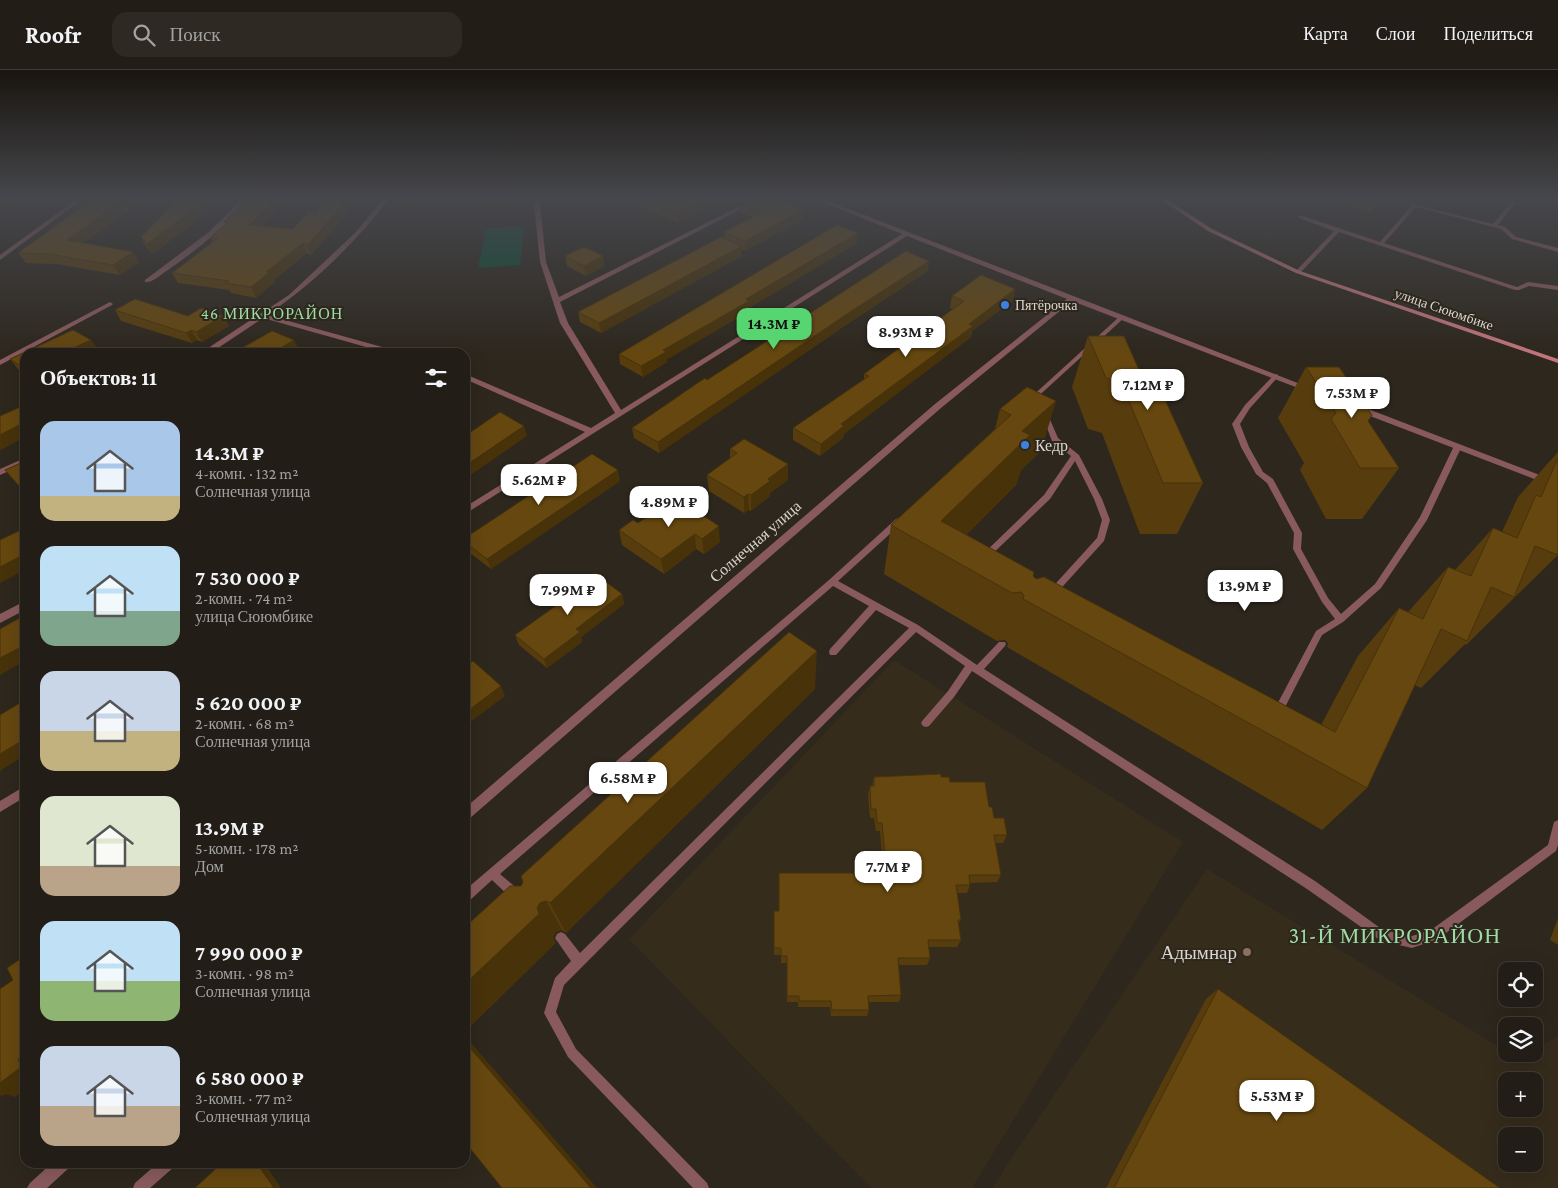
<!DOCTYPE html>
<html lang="ru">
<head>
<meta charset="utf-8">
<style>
  body { margin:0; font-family:"Crimson Pro",serif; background:#2e2a23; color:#f1f3f6; height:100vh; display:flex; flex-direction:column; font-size:19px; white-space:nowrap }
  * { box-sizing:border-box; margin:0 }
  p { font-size:16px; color:#a2a2a1 }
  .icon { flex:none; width:28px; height:28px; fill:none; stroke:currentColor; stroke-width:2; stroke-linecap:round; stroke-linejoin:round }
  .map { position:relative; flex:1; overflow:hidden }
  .details { position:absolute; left:20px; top:278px; width:450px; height:820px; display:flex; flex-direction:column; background:#221d16; border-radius:15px; box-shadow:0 5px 20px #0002,0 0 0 1px #3f3b35 }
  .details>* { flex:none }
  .tools { position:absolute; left:1498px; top:892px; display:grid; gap:10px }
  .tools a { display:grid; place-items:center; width:45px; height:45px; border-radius:10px; background:#221d16; box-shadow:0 5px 20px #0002,0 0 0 1px #3f3b35; font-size:25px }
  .price { position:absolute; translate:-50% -42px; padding:0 11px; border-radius:10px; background:#fff; color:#222; font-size:16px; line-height:32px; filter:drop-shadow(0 1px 2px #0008) }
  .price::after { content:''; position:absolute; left:50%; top:30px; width:15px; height:11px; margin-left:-8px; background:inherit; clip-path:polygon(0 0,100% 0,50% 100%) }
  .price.on { background:#57d570; color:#111 }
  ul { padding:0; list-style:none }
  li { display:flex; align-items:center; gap:15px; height:125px; padding:0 20px }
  li span { display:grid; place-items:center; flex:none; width:140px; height:100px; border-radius:15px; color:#555 }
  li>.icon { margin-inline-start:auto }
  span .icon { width:60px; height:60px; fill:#fffc; stroke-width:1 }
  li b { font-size:21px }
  h2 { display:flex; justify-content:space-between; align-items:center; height:60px; padding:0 20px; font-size:21px }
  header { display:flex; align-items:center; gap:30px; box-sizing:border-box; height:70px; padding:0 25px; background:#221d16; border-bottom:1px solid #3f3b35 }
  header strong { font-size:24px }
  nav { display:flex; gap:28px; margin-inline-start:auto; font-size:18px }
  .search { width:350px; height:45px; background:#2e2a23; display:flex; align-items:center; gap:12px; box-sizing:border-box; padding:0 18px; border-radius:15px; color:#a2a2a1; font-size:19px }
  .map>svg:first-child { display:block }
  .built { fill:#362c1c; fill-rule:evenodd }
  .green { fill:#084c33 }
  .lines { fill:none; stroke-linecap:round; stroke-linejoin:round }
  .lane { fill:#895a5d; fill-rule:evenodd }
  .street { fill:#895a5d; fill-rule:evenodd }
  .secondary { fill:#c0757b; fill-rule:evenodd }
  .wall { fill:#573d0d }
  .shaded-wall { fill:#47320a }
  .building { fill:#65470f; stroke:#47320a }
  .shop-dot { fill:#3f7fe0; stroke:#2d271d; stroke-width:2 }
  .education-dot { fill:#8d6e63; stroke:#2d271d; stroke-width:2 }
  .labels { text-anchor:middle; stroke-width:4; stroke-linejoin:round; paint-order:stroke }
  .far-poi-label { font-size:14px; fill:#dad6cf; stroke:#2d271d; text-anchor:start }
  .far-street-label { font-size:14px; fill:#dad6cf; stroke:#2d271d }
  .far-quarter-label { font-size:16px; letter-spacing:1px; fill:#9ddca4; stroke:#2d271d }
  .poi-label { font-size:16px; fill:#dad6cf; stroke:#2d271d; text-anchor:start }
  .street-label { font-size:16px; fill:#dad6cf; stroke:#2d271d }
  .near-poi-label { font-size:19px; fill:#dad6cf; stroke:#2d271d; text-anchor:end }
  .near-quarter-label { font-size:22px; letter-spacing:1px; fill:#9ddca4; stroke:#2d271d }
</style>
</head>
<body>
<header>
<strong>Roofr</strong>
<div class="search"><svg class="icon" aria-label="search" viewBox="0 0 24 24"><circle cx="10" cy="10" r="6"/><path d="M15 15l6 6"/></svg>Поиск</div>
<nav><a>Карта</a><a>Слои</a><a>Поделиться</a></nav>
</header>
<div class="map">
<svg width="1558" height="1118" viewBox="0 0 1558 1118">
  <rect width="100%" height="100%" fill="#2d271d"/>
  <g class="built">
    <polygon points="894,590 1183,772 972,1118 871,1118 629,869"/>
    <path d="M1207,799L1506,981V984L1520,989L1529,984H1534V981L1558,966V1118H993L1008,1093ZM1506,1011H1534V1039H1506ZM1506,1066H1534V1094H1506Z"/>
  </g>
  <polygon class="green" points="524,156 520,195 478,198 486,159"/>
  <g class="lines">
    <g class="lane">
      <polygon points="1499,129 1506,129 1516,132 1498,155 1505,157 1516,167 1558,178 1558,182 1512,169 1501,159 1416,137 1384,173 1517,217 1528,212 1558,216 1558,220 1529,216 1519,220 1515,220 1339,162 1300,203 1295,202 1334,161 1299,148 1299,146 1303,146 1380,172 1413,134 1493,154 1510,133 1499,130"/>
      <polygon points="1119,247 1124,248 1032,332 1028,332 1028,330"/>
      <polygon points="1276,304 1278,305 1278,307 1250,338 1240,354 1249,377 1263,402 1273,409 1302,463 1301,479 1328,528 1341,544 1375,514 1420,447 1453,378 1457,376 1461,378 1427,450 1381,518 1343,552 1322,565 1280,647 1277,648 1274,647 1272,644 1316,561 1335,549 1322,532 1293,479 1294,463 1267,413 1256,404 1241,377 1232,354 1245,335 1274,305"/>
      <polygon points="1043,343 1045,343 1048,345 1058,368 1079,385 1102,429 1110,450 1104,471 1054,526 1051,527 1047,524 1048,522 1097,468 1102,450 1094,429 1075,391 1050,429 987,489 981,489 980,487 1044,425 1071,386 1052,371 1042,345"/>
      <polygon points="899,448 903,451 902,453 838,511 918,555 977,595 999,572 1005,572 1006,574 1005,576 984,599 1315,811 1383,860 1412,866 1431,860 1548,775 1554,752 1558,750 1558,775 1556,781 1438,869 1412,878 1381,871 1307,819 972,601 954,627 929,656 926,657 923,656 921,653 923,650 948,621 965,596 916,562 564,915 556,942 576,979 707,1113 709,1118 693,1118 568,987 544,943 555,908 571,891 555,868 557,864 561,862 565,864 580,883 909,558 876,540 836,585 830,585 829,582 830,579 869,536 833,516 500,804 520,821 521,825 520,829 516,830 512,829 492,810 469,831 465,832 465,820 829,510 896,449"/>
      <polygon points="159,1092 175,1092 174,1097 150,1118 133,1118 135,1113"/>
    </g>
    <g class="street">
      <polygon points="77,129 83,129 0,190 0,185"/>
      <path d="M242,129H248C226,157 198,179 168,200C161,204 153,213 145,212V210L209,162Z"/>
      <path d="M383,129H389C355,173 313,214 267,245L393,280V282H384L263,248L212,282H205V280L289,225L356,162Z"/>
      <polygon points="537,129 543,129 540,134 546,192 559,227 754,129 761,129 560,232 568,253 621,340 902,164 817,130 816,129 823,129 1313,319 1309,321 1306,321 1072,231 941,338 469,749 465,750 465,738 935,334 1067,229 907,166 465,444 465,437 585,362 465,309 465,304 591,358 615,343 560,253 540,192 534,134"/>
      <polygon points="110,232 113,234 112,235 0,295 0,290"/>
      <polygon points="1357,337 1363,337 1558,412 1558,418 1357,341"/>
      <polygon points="25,388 25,394 0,405 0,399"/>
      <polygon points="25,531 25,540 0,553 0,544"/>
      <polygon points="25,716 25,727 0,742 0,731"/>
      <polygon points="53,1092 72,1092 70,1097 47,1118 27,1118 30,1113"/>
    </g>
    <polygon class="secondary" points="1160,129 1166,129 1212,159 1300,201 1558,289 1558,293 1296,203 1208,161"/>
  </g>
  <g class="wall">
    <polygon points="98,129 146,129 130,142 126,142 83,173 139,192 120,205 56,194 26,193 18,183"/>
    <polygon points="178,129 217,129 199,149 152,184 146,177 141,167"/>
    <polygon points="248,129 289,129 262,156 293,159 317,142 325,129 363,129 359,136 353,137 311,185 307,183 274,210 275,212 256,228 231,223 229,220 178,213 172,203 213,172 210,168 226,154 224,152"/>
    <polygon points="400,129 433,129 427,136 402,136"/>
    <polygon points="480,129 515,129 513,136 482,137"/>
    <polygon points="625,129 772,129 803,149 745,181 742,179 742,186 601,263 580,252 578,242 725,168 724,162 752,147 740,142 740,134 732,138 718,132 678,153 625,131"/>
    <polygon points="1351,129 1383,129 1370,143 1347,136"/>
    <polygon points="857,173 749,238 749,241 666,290 667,292 643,307 620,294 619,284"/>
    <polygon points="565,186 603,186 604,196 586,206 567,196"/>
    <polygon points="928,201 849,253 659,383 634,368 632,358 707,310"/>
    <polygon points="1015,219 1013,230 972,261 971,267 844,364 843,368 820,386 793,370 793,358 864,309 864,304 953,239 950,238 952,226"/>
    <polygon points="115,240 188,246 229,256 202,272 197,270 192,273 121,251"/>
    <polygon points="73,260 91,270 98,280 94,282 25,282 25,304 18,299 10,289"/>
    <polygon points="1088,266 1143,309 1203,413 1177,464 1140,464 1102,363 1088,359 1072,317"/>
    <polygon points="1306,297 1368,351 1399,398 1362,449 1326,449 1300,400 1304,393 1278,348"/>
    <polygon points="1027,317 1041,381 1021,400 1016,415 966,465 1033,506 1036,509 1321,655 1358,586 1399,538 1408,542 1448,497 1455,500 1493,458 1502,462 1518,427 1558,382 1558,485 1466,575 1465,574 1421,618 1415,615 1367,718 1322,760 1007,577 1008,573 1005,570 997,571 884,504 891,455 995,359 1000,339"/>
    <polygon points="730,379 788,394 788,410 770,423 770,426 751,441 749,440 744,443 709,421 707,405 730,389"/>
    <polygon points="620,411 491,499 466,480 465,477 465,468"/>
    <polygon points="674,427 720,472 704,484 696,479 664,504 622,475 619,460 638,453"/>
    <polygon points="622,524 624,534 581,567 582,572 547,598 519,575 515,565 562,531 561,527"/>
    <polygon points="815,619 566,863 562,860 556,862 553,867 556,873 521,816"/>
    <polygon points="874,707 941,707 989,737 994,748 1007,765 1003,773 995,773 1001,805 997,812 970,813 970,815 967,823 957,823 961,850 958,855 961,870 957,877 928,877 930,888 927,895 898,895 901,925 899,932 868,932 869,940 867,946 831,946 830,937 798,937 798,932 787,932 787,893 781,893 781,885 774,885 774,841 779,841 880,808 880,793 882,785 880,761 876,761 874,748 870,748 868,725 870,716 872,716"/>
    <polygon points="1558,848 1558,875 1550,870"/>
    <polygon points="1218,919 1500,1118 1106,1118 1206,929"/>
  </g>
  <g class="shaded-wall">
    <polygon points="2,129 18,129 21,132 0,143 0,130"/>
    <polygon points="129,129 146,129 130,142 124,132"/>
    <polygon points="203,129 217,129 199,149 152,184 147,174"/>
    <polygon points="275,129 289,129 253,165 249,155"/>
    <polygon points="348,129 350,129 353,137 311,185 307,175"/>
    <polygon points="356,129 363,129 359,136"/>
    <polygon points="425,129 433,129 427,136"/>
    <polygon points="511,129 515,129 513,136"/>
    <polygon points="706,129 718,129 718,132 678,153 677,143"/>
    <polygon points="731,129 750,129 740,132 740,134 732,138"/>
    <polygon points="1378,129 1383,129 1370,143"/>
    <polygon points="120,132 126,142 73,180 67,170"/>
    <polygon points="804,139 803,149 745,181 745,171"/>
    <polygon points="858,163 857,173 749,238 749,241 666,290 667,292 643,307 641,296 663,280 746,229"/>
    <polygon points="303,173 307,183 274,210 275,212 256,228 251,217 266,202"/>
    <polygon points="742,176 742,186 601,263 599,253"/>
    <polygon points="133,182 139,192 120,205 113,195"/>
    <polygon points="603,186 604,196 586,206 584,196"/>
    <polygon points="929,191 928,201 849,253 659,383 658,372 850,242"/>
    <polygon points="1015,219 1013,230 972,261 971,267 844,364 843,368 820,386 821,374 841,354 969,254"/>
    <polygon points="223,246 229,256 202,272 196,262"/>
    <polygon points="191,260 197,270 192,273 186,263"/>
    <polygon points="91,270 98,280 94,282 64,282"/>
    <polygon points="294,270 299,280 296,282 274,282"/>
    <polygon points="1056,331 1041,381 1021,400 1016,415 946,486 941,451 1022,361"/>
    <polygon points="25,352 25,367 1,380 0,379 0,365"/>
    <polygon points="524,356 527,366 465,409 465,396"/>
    <polygon points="788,394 788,410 770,423 770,426 751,441 751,425 768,409"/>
    <polygon points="618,400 620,411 491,499 487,489"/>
    <polygon points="25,414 25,423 20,417"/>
    <polygon points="748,424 749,440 744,443 744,427"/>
    <polygon points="719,456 720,472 704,484 702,469"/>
    <polygon points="695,464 696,479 664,504 661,489"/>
    <polygon points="25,484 25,500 0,513 0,497"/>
    <polygon points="622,524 624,534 581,567 582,572 547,598 544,589 576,559"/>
    <polygon points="25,575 25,591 0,605 0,588"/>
    <polygon points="817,581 815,619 566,863 550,833"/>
    <polygon points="501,616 505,626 465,656 465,643"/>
    <polygon points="25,669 25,685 0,701 0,684"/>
    <polygon points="546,831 562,860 556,862 553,867 556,873 465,962 465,914 537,838 540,833"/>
    <polygon points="465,966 597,1118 591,1118 465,972"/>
    <polygon points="25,984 25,1019 15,1027 6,1024 3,1026 0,1025 0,1013 18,989"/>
    <polygon points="256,1092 264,1092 281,1118 274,1118"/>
  </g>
  <g class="building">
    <polygon points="93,129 129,129 124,132 120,132 67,170 133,182 113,195 49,184 18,183"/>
    <polygon points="178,129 203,129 194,139 147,174 141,167"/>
    <polygon points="248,129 275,129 249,155 293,159 309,141 317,142 325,129 348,129 307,175 303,173 266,202 270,202 251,217 225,213 229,211 172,203 218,168 210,168 228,152 224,152"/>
    <polygon points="642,129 706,129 677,143"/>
    <polygon points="747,129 772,129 781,132 784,131 804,139 745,171 724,162 762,142 740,132"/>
    <polygon points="837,155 858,163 746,229 749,231 663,280 666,282 641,296 619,284"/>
    <polygon points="721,167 742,176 599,253 578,242"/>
    <polygon points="584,177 603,186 584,196 565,186"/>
    <polygon points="906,181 929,191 850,242 658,372 632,358 705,308 707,310"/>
    <polygon points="981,205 1015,219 969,254 973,256 841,354 844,356 821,374 793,358 869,306 864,304 964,231 952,226"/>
    <polygon points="135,229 188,246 201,238 223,246 196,262 191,260 186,263 115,240"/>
    <polygon points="73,260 91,270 64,282 25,282 25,299 10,289"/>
    <polygon points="272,261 294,270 274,282 235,282"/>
    <polygon points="1088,266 1124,266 1143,309 1157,312 1203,413 1163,413 1121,312 1106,308"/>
    <polygon points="342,277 359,282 335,282"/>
    <polygon points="1306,297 1339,297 1372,345 1368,351 1399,398 1360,398 1331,349 1336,343"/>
    <polygon points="1027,317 1056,331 1022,361 1030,365 941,451 1034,502 1033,506 1036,509 1044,507 1335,662 1399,538 1423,549 1448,497 1471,506 1493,458 1517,468 1536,425 1541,427 1558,388 1558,485 1535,476 1514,527 1491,517 1467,571 1441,559 1367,718 1023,529 1024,525 1021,522 1012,523 891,455 1011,345 1000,339"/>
    <polygon points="25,335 25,352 0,365 0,346"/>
    <polygon points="500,342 524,356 465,396 465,366"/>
    <polygon points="744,369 788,394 768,409 770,411 751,425 748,424 744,427 707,405 737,383 730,379"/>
    <polygon points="592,384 618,400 487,489 465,472 465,468"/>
    <polygon points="25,391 25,414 20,417 5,400"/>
    <polygon points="674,427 719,456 702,469 695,464 661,489 619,460 633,450 638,453"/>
    <polygon points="25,458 25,484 0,497 0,470"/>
    <polygon points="594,503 622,524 576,559 580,562 544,589 515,565 564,530 561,527"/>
    <polygon points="25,545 25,575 0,588 0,559"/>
    <polygon points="789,562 817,581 550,833 546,831 540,833 537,838 539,844 465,914 465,857 510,816 521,816 523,812 521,806"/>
    <polygon points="473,591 501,616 465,643 465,597"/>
    <polygon points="25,630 25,669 0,684 0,645"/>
    <polygon points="941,704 941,707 949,707 950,712 985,712 989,737 992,737 994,748 1004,748 1007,765 994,765 1001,805 969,805 970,815 956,815 961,850 958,850 961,870 928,870 930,888 898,888 901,925 868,926 869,940 832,940 831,931 799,931 799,926 787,926 787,886 781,886 781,878 774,878 774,841 779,841 779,803 851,803 882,808 882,785 885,785 882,753 877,753 876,739 871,739 870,716 874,716 874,707"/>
    <polygon points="25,886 25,984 18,989 21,997 0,1013 0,919 13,910 7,898"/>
    <polygon points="1218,919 1500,1118 1114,1118"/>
    <polygon points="465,972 591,1118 502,1118 465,1072"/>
    <polygon points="223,1092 256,1092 274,1118 195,1118"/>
  </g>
  <linearGradient id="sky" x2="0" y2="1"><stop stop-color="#191510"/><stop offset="0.45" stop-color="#46474c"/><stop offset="1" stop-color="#46474c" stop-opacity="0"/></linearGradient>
  <rect width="1558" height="285" fill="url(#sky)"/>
  <g class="shop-dot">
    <circle cx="1005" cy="235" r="5"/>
    <circle cx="1025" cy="375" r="5"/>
  </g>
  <circle class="education-dot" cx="1247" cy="882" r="5"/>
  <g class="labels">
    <g class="far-poi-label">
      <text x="1015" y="240">Пятёрочка</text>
    </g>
    <g class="far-street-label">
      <text transform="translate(1444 239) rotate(19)" y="5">улица Сююмбике</text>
    </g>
    <g class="far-quarter-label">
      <text x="272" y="249">46 МИКРОРАЙОН</text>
    </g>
    <g class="poi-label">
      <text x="1035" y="381">Кедр</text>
    </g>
    <g class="street-label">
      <text transform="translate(755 471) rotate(-41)" y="6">Солнечная улица</text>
    </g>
    <g class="near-poi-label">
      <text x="1237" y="889">Адымнар</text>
    </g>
    <g class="near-quarter-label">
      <text x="1395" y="873">31-Й МИКРОРАЙОН</text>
    </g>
  </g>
</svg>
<div class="tools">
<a><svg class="icon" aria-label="locate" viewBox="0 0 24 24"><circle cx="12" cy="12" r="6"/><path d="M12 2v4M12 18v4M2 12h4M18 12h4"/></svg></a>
<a><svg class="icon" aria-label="layers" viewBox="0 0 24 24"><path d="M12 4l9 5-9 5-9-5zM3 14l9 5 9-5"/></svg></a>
<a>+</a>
<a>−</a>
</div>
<b class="price on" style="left:774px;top:280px">14.3M ₽</b>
<b class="price" style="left:906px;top:288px">8.93M ₽</b>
<b class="price" style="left:1148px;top:341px">7.12M ₽</b>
<b class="price" style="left:1352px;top:349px">7.53M ₽</b>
<b class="price" style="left:539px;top:436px">5.62M ₽</b>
<b class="price" style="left:669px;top:458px">4.89M ₽</b>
<b class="price" style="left:1245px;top:542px">13.9M ₽</b>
<b class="price" style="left:568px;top:546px">7.99M ₽</b>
<b class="price" style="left:628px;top:734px">6.58M ₽</b>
<b class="price" style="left:888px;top:823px">7.7M ₽</b>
<b class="price" style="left:1277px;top:1052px">5.53M ₽</b>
<section class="details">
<h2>Объектов: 11<svg class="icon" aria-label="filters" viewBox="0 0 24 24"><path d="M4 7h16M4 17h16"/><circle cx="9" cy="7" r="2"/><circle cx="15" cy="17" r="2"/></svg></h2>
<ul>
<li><span style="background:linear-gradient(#a9c7e8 75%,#c2b280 0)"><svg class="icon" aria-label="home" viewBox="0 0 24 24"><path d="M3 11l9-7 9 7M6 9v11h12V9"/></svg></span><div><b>14.3M ₽</b><p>4-комн. · 132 m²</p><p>Солнечная улица</p></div></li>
<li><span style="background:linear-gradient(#bfe0f5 65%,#7fa58c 0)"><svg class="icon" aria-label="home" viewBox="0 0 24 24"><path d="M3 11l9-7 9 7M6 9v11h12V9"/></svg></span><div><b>7 530 000 ₽</b><p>2-комн. · 74 m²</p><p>улица Сююмбике</p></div></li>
<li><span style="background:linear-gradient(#c9d6e8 60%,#c2b280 0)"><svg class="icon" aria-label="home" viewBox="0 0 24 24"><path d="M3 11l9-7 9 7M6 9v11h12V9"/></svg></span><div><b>5 620 000 ₽</b><p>2-комн. · 68 m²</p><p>Солнечная улица</p></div></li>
<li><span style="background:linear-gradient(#dfe7d0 70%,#b9a48a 0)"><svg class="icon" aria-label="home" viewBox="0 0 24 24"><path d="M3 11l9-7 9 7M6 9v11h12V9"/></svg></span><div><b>13.9M ₽</b><p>5-комн. · 178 m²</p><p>Дом</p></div></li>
<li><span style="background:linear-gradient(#bfe0f5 60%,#8fb573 0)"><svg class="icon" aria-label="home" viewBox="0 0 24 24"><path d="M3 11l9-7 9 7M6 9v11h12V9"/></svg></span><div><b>7 990 000 ₽</b><p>3-комн. · 98 m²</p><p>Солнечная улица</p></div></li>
<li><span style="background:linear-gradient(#c9d6e8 60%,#b9a48a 0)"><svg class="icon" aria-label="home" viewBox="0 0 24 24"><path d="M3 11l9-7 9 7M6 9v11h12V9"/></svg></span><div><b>6 580 000 ₽</b><p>3-комн. · 77 m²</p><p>Солнечная улица</p></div></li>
</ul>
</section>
</div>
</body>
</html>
